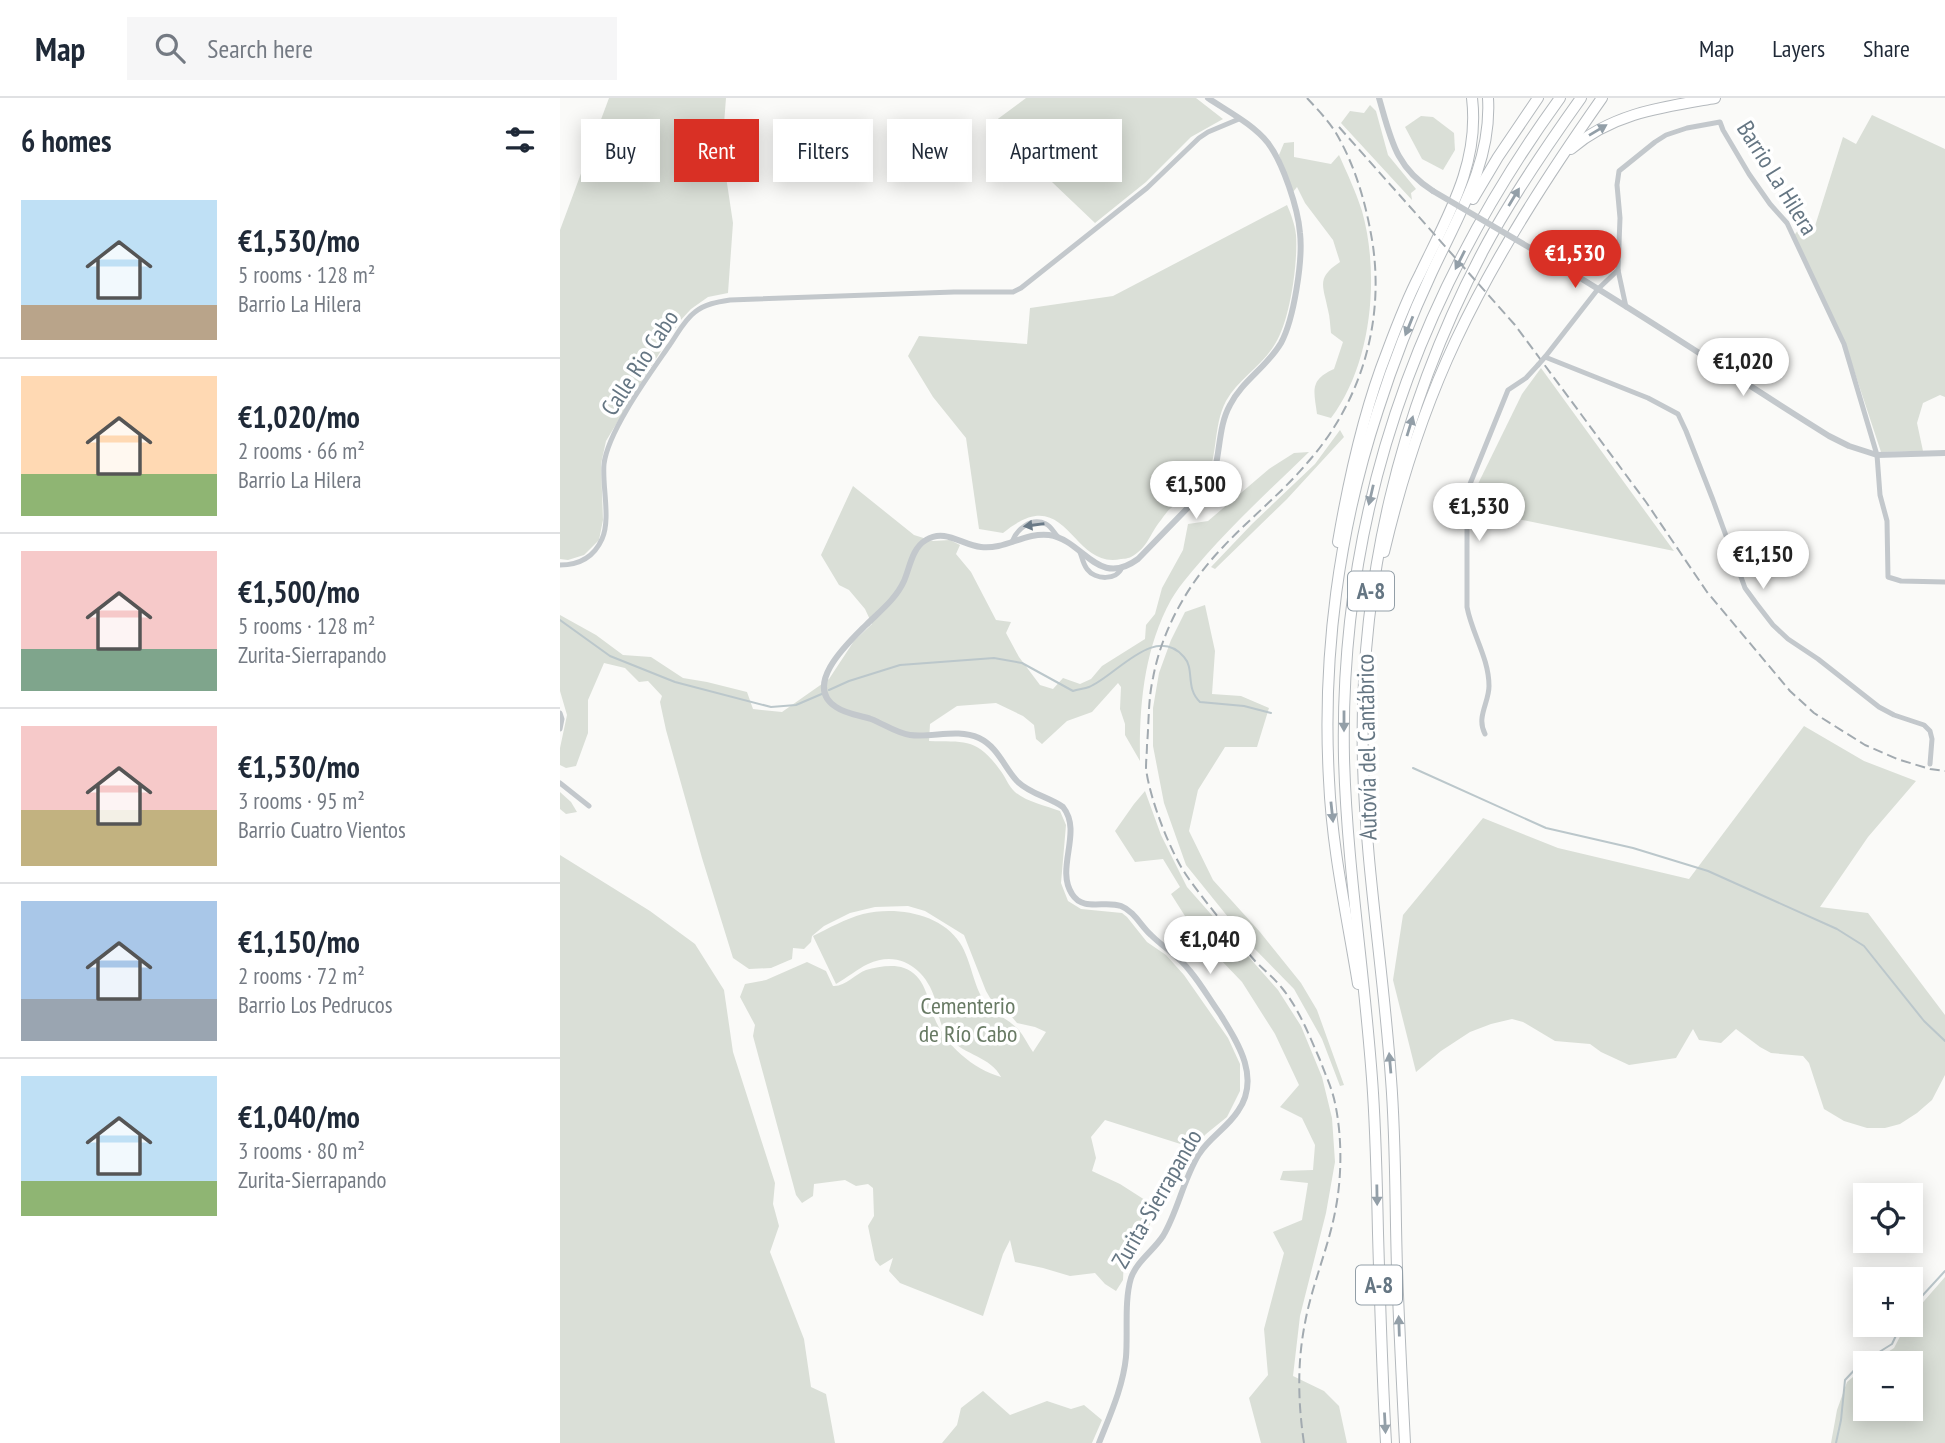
<!DOCTYPE html>
<html lang="en">
<head>
<meta charset="utf-8">
<style>
  body { margin:0; font-family:"PT Sans Narrow",sans-serif; background:#f6f6f7; color:#1f2937; height:100vh; display:flex; flex-direction:column; font-size:26px; white-space:nowrap }
  * { box-sizing:border-box; margin:0 }
  p { font-size:23px; color:#747a83 }
  .icon { flex:none; width:38px; height:38px; fill:none; stroke:currentColor; stroke-width:2; stroke-linecap:round; stroke-linejoin:round }
  .map { position:relative; flex:1; overflow:hidden }
  .drawer { display:flex; flex-direction:column; background:#fff; width:560px }
  .drawer>* { flex:none }
  .top-card { position:absolute; left:21px; top:21px; width:665px; height:63px; display:flex; gap:14px }
  .tools { position:absolute; left:1293px; top:1085px; display:grid; gap:14px }
  .tools a { display:grid; place-items:center; width:70px; height:70px; border-radius:0px; background:#fff; box-shadow:0 4px 18px #0003; font-size:35px }
  .price { position:absolute; translate:-50% -60px; padding:0 16px; border-radius:24px; background:#fff; color:#222; font-size:23px; line-height:46px; filter:drop-shadow(0 2px 4px #0008) }
  .price::after { content:''; position:absolute; left:50%; top:42px; width:21px; height:16px; margin-left:-10px; background:inherit; clip-path:polygon(0 0,100% 0,50% 100%) }
  .price.on { background:#d93025; color:#fff }
  ul { padding:0; list-style:none }
  li { display:flex; align-items:center; gap:21px; height:175px; padding:0 21px }
  li+li { border-top:2px solid #e0e1e3 }
  li span { display:grid; place-items:center; flex:none; width:196px; height:140px; border-radius:0px; color:#555 }
  li>.icon { margin-inline-start:auto }
  span .icon { width:84px; height:84px; fill:#fffc; stroke-width:1 }
  li b { font-size:30px }
  h2 { display:flex; justify-content:space-between; align-items:center; height:84px; padding:0 21px; font-size:30px }
  .tag { padding:0 24px; border-radius:0px; background:#fff; box-shadow:0 4px 18px #0003; font-size:24px; line-height:63px }
  .tag.on { background:#d93025; color:#fff }
  header { display:flex; align-items:center; gap:42px; box-sizing:border-box; height:98px; padding:0 35px; background:#fff; border-bottom:2px solid #e0e1e3 }
  header strong { font-size:33px }
  nav { display:flex; gap:38px; margin-inline-start:auto; font-size:24px }
  .search { width:490px; height:63px; background:#f6f6f7; display:flex; align-items:center; gap:18px; box-sizing:border-box; padding:0 24px; border-radius:0px; color:#747a83; font-size:26px }
  main { display:flex; flex:1; min-height:0 }
  .map>svg:first-child { display:block }
  .green { fill:#dadfd7 }
  .lines { fill:none; stroke-linecap:round; stroke-linejoin:round }
  .stream { stroke:#bbc7cb; stroke-width:2 }
  .motorway-casing { stroke:#b4b9bd; stroke-width:12 }
  .minor { stroke:#c3c8cc; stroke-width:5 }
  .tertiary { stroke:#c3c8cc; stroke-width:6 }
  .motorway { stroke:#fff; stroke-width:10 }
  .rail { stroke:#a2aab0; stroke-width:2; stroke-dasharray:10 5; stroke-linecap:butt }
  .minor-bridge { stroke:#c3c8cc; stroke-width:5 }
  .tertiary-bridge { stroke:#c3c8cc; stroke-width:6 }
  .oneway { fill:#939fa8 }
  .oneway2 { fill:#6a7a87 }
  .labels { text-anchor:middle; stroke-width:7; stroke-linejoin:round; paint-order:stroke }
  .shield { fill:#fff; stroke:#939fa8; stroke-width:2 }
  .shield-label { font-size:23px; font-weight:bold; fill:#657683 }
  .street-label { font-size:24px; fill:#657683; stroke:#fff }
  .park-label { font-size:24px; fill:#687a64; stroke:#fff }
</style>
</head>
<body>
<header>
<strong>Map</strong>
<div class="search"><svg class="icon" aria-label="search" viewBox="0 0 24 24"><circle cx="10" cy="10" r="6"/><path d="M15 15l6 6"/></svg>Search here</div>
<nav><a>Map</a><a>Layers</a><a>Share</a></nav>
</header>
<main>
<section class="drawer">
<h2>6 homes<svg class="icon" aria-label="filters" viewBox="0 0 24 24"><path d="M4 7h16M4 17h16"/><circle cx="9" cy="7" r="2"/><circle cx="15" cy="17" r="2"/></svg></h2>
<ul>
<li><span style="background:linear-gradient(#bfe0f5 75%,#b9a48a 0)"><svg class="icon" aria-label="home" viewBox="0 0 24 24"><path d="M3 11l9-7 9 7M6 9v11h12V9"/></svg></span><div><b>€1,530/mo</b><p>5 rooms · 128 m²</p><p>Barrio La Hilera</p></div></li>
<li><span style="background:linear-gradient(#ffd9b3 70%,#8fb573 0)"><svg class="icon" aria-label="home" viewBox="0 0 24 24"><path d="M3 11l9-7 9 7M6 9v11h12V9"/></svg></span><div><b>€1,020/mo</b><p>2 rooms · 66 m²</p><p>Barrio La Hilera</p></div></li>
<li><span style="background:linear-gradient(#f6c9c9 70%,#7fa58c 0)"><svg class="icon" aria-label="home" viewBox="0 0 24 24"><path d="M3 11l9-7 9 7M6 9v11h12V9"/></svg></span><div><b>€1,500/mo</b><p>5 rooms · 128 m²</p><p>Zurita-Sierrapando</p></div></li>
<li><span style="background:linear-gradient(#f6c9c9 60%,#c2b280 0)"><svg class="icon" aria-label="home" viewBox="0 0 24 24"><path d="M3 11l9-7 9 7M6 9v11h12V9"/></svg></span><div><b>€1,530/mo</b><p>3 rooms · 95 m²</p><p>Barrio Cuatro Vientos</p></div></li>
<li><span style="background:linear-gradient(#a9c7e8 70%,#9aa5b1 0)"><svg class="icon" aria-label="home" viewBox="0 0 24 24"><path d="M3 11l9-7 9 7M6 9v11h12V9"/></svg></span><div><b>€1,150/mo</b><p>2 rooms · 72 m²</p><p>Barrio Los Pedrucos</p></div></li>
<li><span style="background:linear-gradient(#bfe0f5 75%,#8fb573 0)"><svg class="icon" aria-label="home" viewBox="0 0 24 24"><path d="M3 11l9-7 9 7M6 9v11h12V9"/></svg></span><div><b>€1,040/mo</b><p>3 rooms · 80 m²</p><p>Zurita-Sierrapando</p></div></li>
</ul>
</section>
<div class="map">
<svg width="1385" height="1345" viewBox="0 0 1385 1345">
  <rect width="100%" height="100%" fill="#fafaf8"/>
  <g class="green">
    <polygon points="49,0 166,0 162,52 173,125 168,195 148,199 131,211 119,224 82,283 46,343 41,366 43,422 39,442 24,457 8,462 0,461 0,132"/>
    <polygon points="466,0 636,0 663,21 631,39 586,84 535,125 431,26"/>
    <polygon points="810,7 816,13 828,57 856,91 851,95 852,102 781,25 790,13 804,15"/>
    <path d="M1312,17L1385,51V299L1380,297L1363,305L1357,325L1363,353L1321,354L1286,248L1234,138C1239,129 1245,126 1255,128L1283,39L1296,46Z"/>
    <polygon points="861,18 873,19 894,35 895,52 883,72 862,61 845,29"/>
    <path d="M734,44V59L771,66L779,57C787,75 796,94 802,113C820,177 812,266 771,320L757,316C754,293 749,282 774,271L783,244L771,235C770,227 770,219 768,212C763,187 756,180 780,164L773,142L745,105L737,89L733,94L719,57L724,45Z"/>
    <path d="M727,107C731,116 735,127 736,137C738,165 730,223 715,246C702,268 678,281 666,303C652,329 659,365 642,390C633,401 622,402 611,410C607,413 604,418 601,422C590,435 588,450 571,459C570,460 563,461 561,461C510,472 508,381 443,435L419,431L406,340L373,299L348,258L359,238L467,246L470,210L553,198Z"/>
    <polygon points="981,270 1114,453 914,412 916,390 962,296"/>
    <polygon points="780,332 784,339 727,401 655,471 651,469 692,426 755,366"/>
    <path d="M749,354C715,387 679,420 647,456C635,470 621,485 611,502C584,551 579,608 580,663L565,637V626L560,611L561,589L558,585L532,614L507,623L482,646L476,641L474,627L463,618L436,605L397,608L370,626L369,643C405,644 417,640 440,672C445,678 449,689 455,694C467,704 486,708 500,713L506,727L501,785L508,803L521,811L562,815L567,819L587,844L606,857L624,877L668,940L680,966V993L667,1019L646,1036L633,1050L545,1022L531,1039L536,1060L532,1073L560,1086L585,1102L599,1105L586,1136L564,1159L563,1182L556,1193L545,1186L535,1175L510,1178L483,1170L455,1164L450,1142L443,1156L423,1218L340,1185L329,1173L333,1160L320,1168L315,1162L308,1128L314,1118L313,1090L308,1086L296,1088L285,1082L254,1086L253,1098L242,1105L236,1097L193,938L195,927L180,899L185,886L206,882L247,864L266,873L273,888C285,889 295,876 306,872C317,869 333,866 344,870C365,877 368,902 374,919C385,947 413,971 441,979C431,959 405,957 390,941C379,928 379,916 375,901C366,871 339,851 308,866C297,871 287,880 276,886L253,838C269,830 285,821 303,816C335,808 381,815 400,845C412,864 413,888 425,904C434,916 448,921 458,931C464,938 468,947 473,954L486,934L475,929L457,925L447,913L433,905L426,893L404,837L365,813L348,808L315,809L290,815L264,828L252,838L251,844L244,851L233,850L232,861L211,870L189,871L173,860L142,760L106,632L100,604L102,598L88,583L79,584L65,570L44,565L28,602V635L16,668L6,670L0,667V650L7,617L0,593V517L36,537L63,557L91,559L123,580L147,584L187,594L193,611L222,614L269,581L294,543L312,526L305,511L289,492L279,487L261,457L293,388L354,437L373,443L390,442L400,447L396,456L411,474L436,522L451,524L446,535L459,559L480,587L493,591L503,580L520,586L531,581L542,568L585,541L586,527L595,516L602,490L623,452L628,426L648,423L709,371L734,355Z"/>
    <polygon points="645,507 655,553 652,596 681,598 709,610 697,649 665,649 638,692 629,733 653,782 700,834 741,885 757,912 784,987 780,988 762,941 734,891 689,845 626,767 604,705 593,648 593,610 599,575 611,542 625,514"/>
    <polygon points="1244,628 1304,663 1356,683 1308,739 1260,809 1308,815 1385,917 1385,977 1372,1002 1357,1015 1340,1026 1325,1030 1307,1030 1284,1023 1264,1011 1249,965 1243,958 1211,955 1200,949 1176,931 1161,945 1139,942 1133,931 1116,960 1069,967 1041,954 1030,946 995,943 963,924 952,921 931,926 910,934 881,953 856,974 833,882 843,817 923,720 998,750 1129,781"/>
    <polygon points="585,693 601,737 627,789 718,892 741,928 762,979 772,1020 775,1064 766,1115 740,1218 733,1278 764,1293 779,1308 787,1345 701,1345 689,1300 708,1277 704,1231 724,1155 713,1134 742,1122 748,1085 720,1082 723,1073 753,1072 755,1047 742,1020 720,1009 739,987 715,936 682,884 637,837 611,796 620,789 603,761 575,764 555,733 574,706"/>
    <polygon points="0,694 11,704 17,714 6,716 0,711"/>
    <polygon points="0,757 90,813 135,846 164,892 173,954 215,1085 213,1106 219,1128 210,1154 244,1241 251,1289 266,1296 275,1345 0,1345"/>
    <polygon points="1385,1179 1385,1345 1271,1345 1277,1312 1287,1284 1305,1269 1306,1311 1351,1311 1351,1265 1311,1265 1334,1250 1346,1227 1351,1227 1351,1218"/>
    <polygon points="423,1293 450,1317 487,1303 511,1311 524,1307 542,1322 532,1345 382,1345 397,1327 401,1310"/>
  </g>
  <g class="lines">
    <g class="stream">
      <polyline points="0,522 50,558 115,584 211,609 236,607 264,595"/>
      <path d="M269,592L289,583L340,567L434,560L462,565L513,593C518,591 524,591 529,589C556,578 595,525 624,559C635,571 625,590 640,604L684,608L711,615"/>
      <polyline points="853,670 986,730 1073,750 1148,773 1277,831 1304,848 1364,923 1385,943"/>
      <polyline points="1351,1210 1385,1173"/>
      <polyline points="1276,1345 1281,1322 1285,1282 1300,1266 1332,1246 1341,1227"/>
    </g>
    <defs>
      <g id="motorway">
        <path d="M1011,51C1053,15 1103,9 1155,0"/>
        <polyline points="913,101 938,59 978,0"/>
        <path d="M778,444C789,380 803,315 827,254C837,227 847,201 860,176C887,119 920,66 912,0"/>
        <path d="M824,454C841,382 864,310 896,242C936,157 988,77 1042,0"/>
        <path d="M798,886C787,818 772,751 769,682C762,557 779,430 818,312C833,265 851,219 872,174C898,118 932,64 928,0"/>
        <path d="M826,1345C822,1275 820,1205 818,1135C817,1088 816,1042 813,995C806,883 787,772 784,660C779,415 857,197 1000,0"/>
        <path d="M845,1345C842,1287 839,1228 837,1170C835,1107 836,1044 831,981C824,876 806,772 803,666C798,487 839,312 923,153C951,100 986,49 1021,0"/>
      </g>
    </defs>
    <use href="#motorway" class="motorway-casing"/>
    <g class="minor">
      <polyline points="1058,172 1038,191 985,259 1088,300 1118,316 1126,333 1153,402 1185,490 1196,505 1213,527 1228,541 1258,561 1319,609 1334,617 1364,627 1370,633 1372,641 1370,666"/>
      <polyline points="1066,209 1058,172 1060,120 1057,87 1059,73 1095,44 1106,37 1127,30 1160,24 1163,32 1189,76 1210,106 1227,125 1284,246 1317,357 1320,397 1327,423 1328,479 1341,483 1385,484"/>
      <path d="M452,444C457,431 471,419 486,426C491,428 494,435 498,439"/>
      <path d="M520,454C522,459 523,466 527,471C535,482 557,483 562,469"/>
      <path d="M0,467C20,467 34,459 42,441C51,421 42,388 44,366C48,333 89,277 109,248C117,237 124,222 135,214C145,206 157,204 170,202L394,194H453L461,190L587,90L639,40L648,34L679,21"/>
      <polyline points="0,615 2,621 0,631"/>
      <path d="M925,636C916,619 929,605 929,588C929,560 912,536 907,509V397L910,386L948,292L966,280L978,267"/>
      <polyline points="0,685 29,708"/>
    </g>
    <g class="tertiary">
      <path d="M819,0C831,41 835,69 873,93"/>
      <path d="M977,154C1076,212 1171,277 1269,338L1289,348L1317,357L1385,355"/>
      <path d="M539,1345C550,1317 563,1289 566,1259C568,1235 564,1203 571,1180C577,1163 593,1153 603,1138C618,1113 623,1082 639,1056C650,1039 667,1030 678,1013C701,980 678,945 660,916C650,902 641,886 630,873C619,858 604,850 591,837C581,828 574,813 561,808C545,802 523,814 512,796C495,770 523,734 503,709C489,699 470,696 457,683C444,669 438,649 419,640C397,630 373,640 350,637C336,635 324,626 311,621C299,617 286,616 276,609C242,587 289,544 306,527C319,514 336,501 344,483C350,469 352,450 366,442C385,430 402,447 421,449C445,452 465,434 489,437C524,442 537,491 578,461L648,389C662,364 656,332 670,307C682,283 707,269 721,245C734,221 743,162 740,135C738,110 723,65 708,45C693,26 667,13 648,0"/>
    </g>
    <use href="#motorway" class="motorway"/>
    <g class="rail">
      <polyline points="779,29 955,227 1086,404 1147,494 1230,593 1254,615 1305,647 1337,661 1370,671 1385,673"/>
      <path d="M744,1345C738,1305 737,1265 745,1225C752,1186 769,1149 776,1109C782,1076 782,1038 775,1005C772,990 765,976 760,962C749,937 739,911 722,890C714,880 704,872 695,863C673,837 649,809 629,781C611,757 589,699 586,670C586,662 587,654 587,647C589,625 588,602 593,580C602,531 629,484 663,449C690,420 722,395 748,364C800,305 824,227 813,148C807,109 796,69 776,35C768,22 757,11 747,0"/>
    </g>
    <polyline class="minor-bridge" points="978,267 985,259"/>
    <polyline class="tertiary-bridge" points="873,93 977,154"/>
  </g>
  <defs><path id="oneway-solid" d="M-6-.8H1V-3.2L6.5 0L1 3.2V.8H-6Z" transform="scale(1.75)"/></defs>
  <g class="oneway">
    <use href="#oneway-solid" transform="translate(1038 32) rotate(-31)"/>
    <use href="#oneway-solid" transform="translate(954 99) rotate(-59)"/>
    <use href="#oneway-solid" transform="translate(900 162) rotate(117)"/>
    <use href="#oneway-solid" transform="translate(849 228) rotate(112)"/>
    <use href="#oneway-solid" transform="translate(850 328) rotate(-73)"/>
    <use href="#oneway-solid" transform="translate(811 397) rotate(103)"/>
    <use href="#oneway-solid" transform="translate(784 623) rotate(90)"/>
    <use href="#oneway-solid" transform="translate(772 714) rotate(84)"/>
    <use href="#oneway-solid" transform="translate(830 965) rotate(-95)"/>
    <use href="#oneway-solid" transform="translate(817 1097) rotate(89)"/>
    <use href="#oneway-solid" transform="translate(839 1228) rotate(-92)"/>
    <use href="#oneway-solid" transform="translate(825 1325) rotate(87)"/>
  </g>
  <use class="oneway2" href="#oneway-solid" transform="translate(474 427) rotate(172)"/>
  <g class="labels">
    <g class="shield">
      <rect x="788" y="473.5" width="46" height="39" rx="5"/>
      <rect x="796" y="1167.5" width="46" height="39" rx="5"/>
    </g>
    <g class="shield-label">
      <text x="811" y="501">A-8</text>
      <text x="819" y="1195">A-8</text>
    </g>
    <g class="street-label">
      <text transform="translate(1217 80) rotate(58)" y="8">Barrio La Hilera</text>
      <text transform="translate(80 265) rotate(-57)" y="8">Calle Rio Cabo</text>
      <text transform="translate(807 649) rotate(-91)" y="8">Autovía del Cantábrico</text>
      <text transform="translate(597 1101) rotate(-60)" y="8">Zurita-Sierrapando</text>
    </g>
    <g class="park-label">
      <text x="408" y="916">Cementerio<tspan x="408" dy="28">de Río Cabo</tspan></text>
    </g>
  </g>
</svg>
<div class="tools">
<a><svg class="icon" aria-label="locate" viewBox="0 0 24 24"><circle cx="12" cy="12" r="6"/><path d="M12 2v4M12 18v4M2 12h4M18 12h4"/></svg></a>
<a>+</a>
<a>−</a>
</div>
<b class="price on" style="left:1015px;top:192px">€1,530</b>
<b class="price" style="left:1183px;top:300px">€1,020</b>
<b class="price" style="left:636px;top:423px">€1,500</b>
<b class="price" style="left:919px;top:445px">€1,530</b>
<b class="price" style="left:1203px;top:493px">€1,150</b>
<b class="price" style="left:650px;top:878px">€1,040</b>
<div class="top-card">
<a class="tag">Buy</a>
<a class="tag on">Rent</a>
<a class="tag">Filters</a>
<a class="tag">New</a>
<a class="tag">Apartment</a>
</div>
</div>
</main>
</body>
</html>
